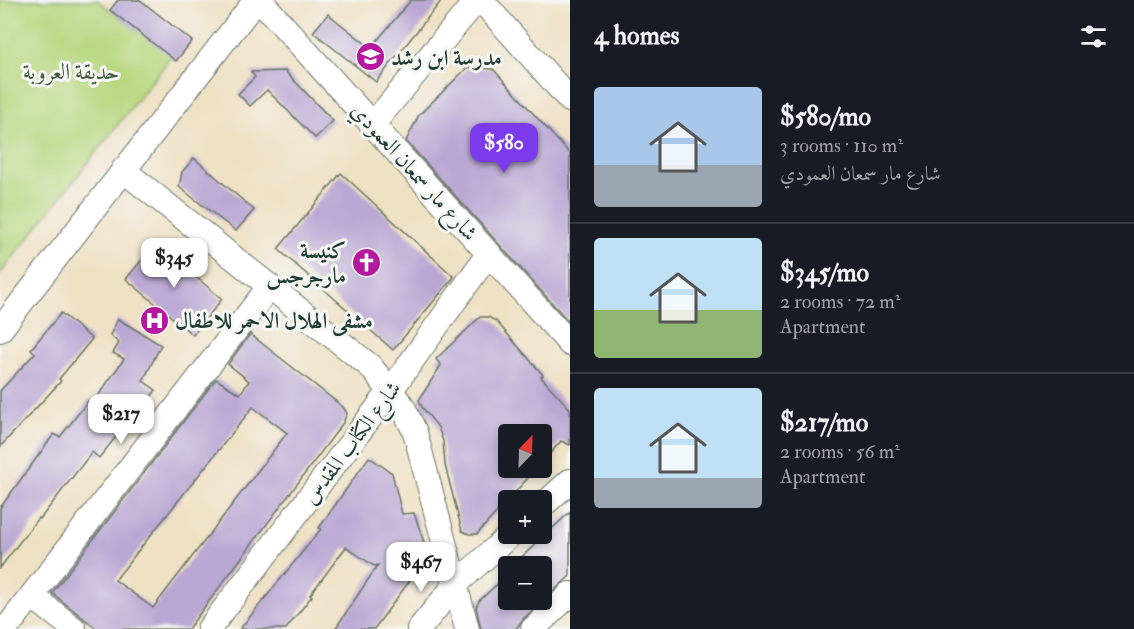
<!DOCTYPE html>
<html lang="en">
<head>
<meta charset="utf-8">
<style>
  body { margin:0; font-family:"IM FELL Double Pica",Amiri,serif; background:#20242c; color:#f1f3f6; height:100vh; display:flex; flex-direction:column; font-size:22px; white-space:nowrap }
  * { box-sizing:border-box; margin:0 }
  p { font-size:20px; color:#9ea1a6 }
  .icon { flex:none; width:33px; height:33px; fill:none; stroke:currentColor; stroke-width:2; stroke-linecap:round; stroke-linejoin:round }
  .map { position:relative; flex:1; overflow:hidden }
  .side { display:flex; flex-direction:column; background:#171b24; width:564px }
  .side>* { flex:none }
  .needle { width:39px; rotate:23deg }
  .fabs { position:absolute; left:498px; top:424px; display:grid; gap:12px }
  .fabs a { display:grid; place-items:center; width:54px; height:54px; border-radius:6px; background:#171b24; box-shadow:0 3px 9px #0003; font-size:30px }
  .price { position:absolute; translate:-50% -51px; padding:0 14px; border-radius:12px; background:#fff; color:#222; font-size:20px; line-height:39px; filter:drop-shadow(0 2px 3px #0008) }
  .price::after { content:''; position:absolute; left:50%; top:36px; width:18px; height:14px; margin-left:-9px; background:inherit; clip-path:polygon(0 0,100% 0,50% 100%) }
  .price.on { background:#7c3aed; color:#fff }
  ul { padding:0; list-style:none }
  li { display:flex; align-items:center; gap:18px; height:150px; padding:0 24px }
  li+li { border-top:2px solid #363941 }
  li span { display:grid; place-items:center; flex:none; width:168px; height:120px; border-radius:6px; color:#555 }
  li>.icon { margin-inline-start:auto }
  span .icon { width:72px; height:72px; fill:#fffc; stroke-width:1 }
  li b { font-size:26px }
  h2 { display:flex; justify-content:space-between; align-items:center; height:72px; padding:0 24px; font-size:26px }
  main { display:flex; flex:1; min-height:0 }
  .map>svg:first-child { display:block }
  .green { fill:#b8d880; stroke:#6c8a5a; stroke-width:1.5 }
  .building { fill:#baa8d4; fill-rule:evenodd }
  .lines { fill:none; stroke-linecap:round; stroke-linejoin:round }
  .street-casing { stroke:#687666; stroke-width:26 }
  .street { stroke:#fff; stroke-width:24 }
  .labels { text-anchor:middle; stroke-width:6; stroke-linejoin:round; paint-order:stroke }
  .poi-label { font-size:22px; font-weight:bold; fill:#1f3d34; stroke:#f6f6f2; text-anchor:start }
  .park-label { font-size:22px; fill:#3e5c43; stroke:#f6f6f2 }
  .street-label { font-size:22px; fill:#1f3d34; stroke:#f6f6f2 }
</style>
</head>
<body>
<main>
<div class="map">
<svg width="570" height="629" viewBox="0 0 570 629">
  <rect width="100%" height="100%" fill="#f6f6f2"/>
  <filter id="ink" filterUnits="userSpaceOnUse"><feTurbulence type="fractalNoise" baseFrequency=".0167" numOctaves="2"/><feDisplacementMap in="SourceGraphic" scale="12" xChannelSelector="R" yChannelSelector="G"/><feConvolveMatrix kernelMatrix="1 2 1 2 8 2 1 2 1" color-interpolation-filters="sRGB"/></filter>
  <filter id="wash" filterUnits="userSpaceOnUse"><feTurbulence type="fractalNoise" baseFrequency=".008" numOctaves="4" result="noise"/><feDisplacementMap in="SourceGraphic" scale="24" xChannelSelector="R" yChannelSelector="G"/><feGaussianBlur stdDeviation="1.35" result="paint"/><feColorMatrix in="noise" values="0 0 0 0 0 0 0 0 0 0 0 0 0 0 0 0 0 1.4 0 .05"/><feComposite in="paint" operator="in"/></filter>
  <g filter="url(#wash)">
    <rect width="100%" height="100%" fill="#efe1c4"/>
    <polygon class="green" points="0,0 97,0 172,56 0,274"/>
    <g id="blocks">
      <g class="building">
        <polygon points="118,0 140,0 192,41 176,61 110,10"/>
        <polygon points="411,0 442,0 376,82 313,32 328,14 371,48"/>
        <polygon points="468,67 493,69 570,154 570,323 406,141 419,115"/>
        <polygon points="287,71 286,72 333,121 315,138 267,90 250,106 238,94 255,77 251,72"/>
        <polygon points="194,158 254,210 236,231 179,187 182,172"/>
        <polygon points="341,173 454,277 393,350 278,249"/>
        <polygon points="156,243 222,299 193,335 126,279"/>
        <polygon points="61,313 92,339 59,379 61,381 0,447 0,391 35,353 31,349"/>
        <polygon points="480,317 488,317 496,321 543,375 541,377 570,409 570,445 561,441 542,463 542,435 508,435 508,468 537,468 477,534 469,534 462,531 445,465 443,441 438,427 422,407 419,400 441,365 436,359"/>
        <polygon points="118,319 161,345 143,381 156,390 131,425 127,423 99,458 92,452 40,519 38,518 0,568 0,508 54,434 60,437 89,400 93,403 124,359 113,353 119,343 110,335"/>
        <path d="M250,334L343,407L347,413L343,423L188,629H97L52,593L216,379L240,394L249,381L228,364ZM253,407L287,433L153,608L115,580Z"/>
        <polygon points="369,457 392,473 402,514 414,513 428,554 390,562 411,579 374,629 335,629 378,565 374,566 346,547 310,595 312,596 286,629 240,629 321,529 319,528"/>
        <polygon points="570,512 570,576 523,619 516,629 481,629 476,607 479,601 508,574 508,600 542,600 542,567 511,567"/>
      </g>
    </g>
  </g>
  <g filter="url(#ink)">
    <use href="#blocks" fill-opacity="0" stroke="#687666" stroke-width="1.5"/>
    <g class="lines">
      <defs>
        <g id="street">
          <polyline points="260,0 570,344"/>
          <polyline points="481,0 570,100"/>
          <polyline points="373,124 477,0"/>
          <polyline points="123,170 370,366 402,405 415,432 467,629"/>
          <polyline points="0,330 256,0"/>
          <polyline points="542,506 570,481"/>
          <polyline points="32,596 74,629"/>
          <polyline points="6,629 269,287"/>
          <polyline points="209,629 391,390 489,253"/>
          <polyline points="419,629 456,584 511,534"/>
          <polyline points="533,629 570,594"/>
        </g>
      </defs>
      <use href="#street" class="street-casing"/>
      <use href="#street" class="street"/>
    </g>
  </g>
  <defs>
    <symbol id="school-disc" viewBox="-11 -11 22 22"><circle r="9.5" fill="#b5179e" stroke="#f6f6f2"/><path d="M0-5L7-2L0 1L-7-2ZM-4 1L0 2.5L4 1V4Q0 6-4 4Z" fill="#fff"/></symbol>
    <symbol id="church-disc" viewBox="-11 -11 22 22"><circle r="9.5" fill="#b5179e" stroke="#f6f6f2"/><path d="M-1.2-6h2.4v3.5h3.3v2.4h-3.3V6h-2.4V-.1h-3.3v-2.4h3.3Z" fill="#fff"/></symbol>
    <symbol id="hospital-disc" viewBox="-11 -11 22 22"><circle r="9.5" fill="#b5179e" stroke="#f6f6f2"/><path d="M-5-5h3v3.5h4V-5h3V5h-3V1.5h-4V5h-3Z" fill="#fff"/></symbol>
  </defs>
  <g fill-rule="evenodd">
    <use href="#school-disc" x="354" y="40" width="33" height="33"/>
    <use href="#church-disc" x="350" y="246" width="33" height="33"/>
    <use href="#hospital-disc" x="138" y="304" width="33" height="33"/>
  </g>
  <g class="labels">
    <g class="poi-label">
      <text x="391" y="65">مدرسة ابن رشد</text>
      <text x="346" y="258" text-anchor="end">كنيسة<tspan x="346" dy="25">مارجرجس</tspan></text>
      <text x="175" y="328">مشفى الهلال الاحمر للاطفال</text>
    </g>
    <g class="park-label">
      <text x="71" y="79">حديقة العروبة</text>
    </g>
    <g class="street-label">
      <text transform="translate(415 171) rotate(48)" y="8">شارع مار سمعان العمودي</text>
      <text transform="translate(351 442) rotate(-53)" y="8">شارع الكتاب المقدس</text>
    </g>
  </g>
</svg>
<div class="fabs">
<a><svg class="needle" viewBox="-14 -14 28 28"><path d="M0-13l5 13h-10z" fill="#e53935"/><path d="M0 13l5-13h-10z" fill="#9ea1a6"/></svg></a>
<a>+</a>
<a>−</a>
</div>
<b class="price on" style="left:504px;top:174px">$580</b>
<b class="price" style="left:174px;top:289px">$345</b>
<b class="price" style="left:121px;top:445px">$217</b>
<b class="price" style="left:421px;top:593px">$467</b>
</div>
<section class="side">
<h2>4 homes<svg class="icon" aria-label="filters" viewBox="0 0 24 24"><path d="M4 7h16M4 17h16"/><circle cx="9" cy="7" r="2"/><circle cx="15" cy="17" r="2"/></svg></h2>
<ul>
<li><span style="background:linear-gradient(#a9c7e8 65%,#9aa5b1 0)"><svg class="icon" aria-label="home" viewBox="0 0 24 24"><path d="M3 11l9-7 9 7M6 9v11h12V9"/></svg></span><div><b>$580/mo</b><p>3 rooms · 110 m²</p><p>شارع مار سمعان العمودي</p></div></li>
<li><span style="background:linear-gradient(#bfe0f5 60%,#8fb573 0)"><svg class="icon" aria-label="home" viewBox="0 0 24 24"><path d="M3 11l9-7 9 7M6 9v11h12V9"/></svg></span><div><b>$345/mo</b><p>2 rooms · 72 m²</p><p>Apartment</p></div></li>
<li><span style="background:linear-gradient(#bfe0f5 75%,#9aa5b1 0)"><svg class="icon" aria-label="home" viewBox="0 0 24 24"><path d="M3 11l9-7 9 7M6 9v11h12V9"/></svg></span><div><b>$217/mo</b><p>2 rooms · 56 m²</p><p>Apartment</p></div></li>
</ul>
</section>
</main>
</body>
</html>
